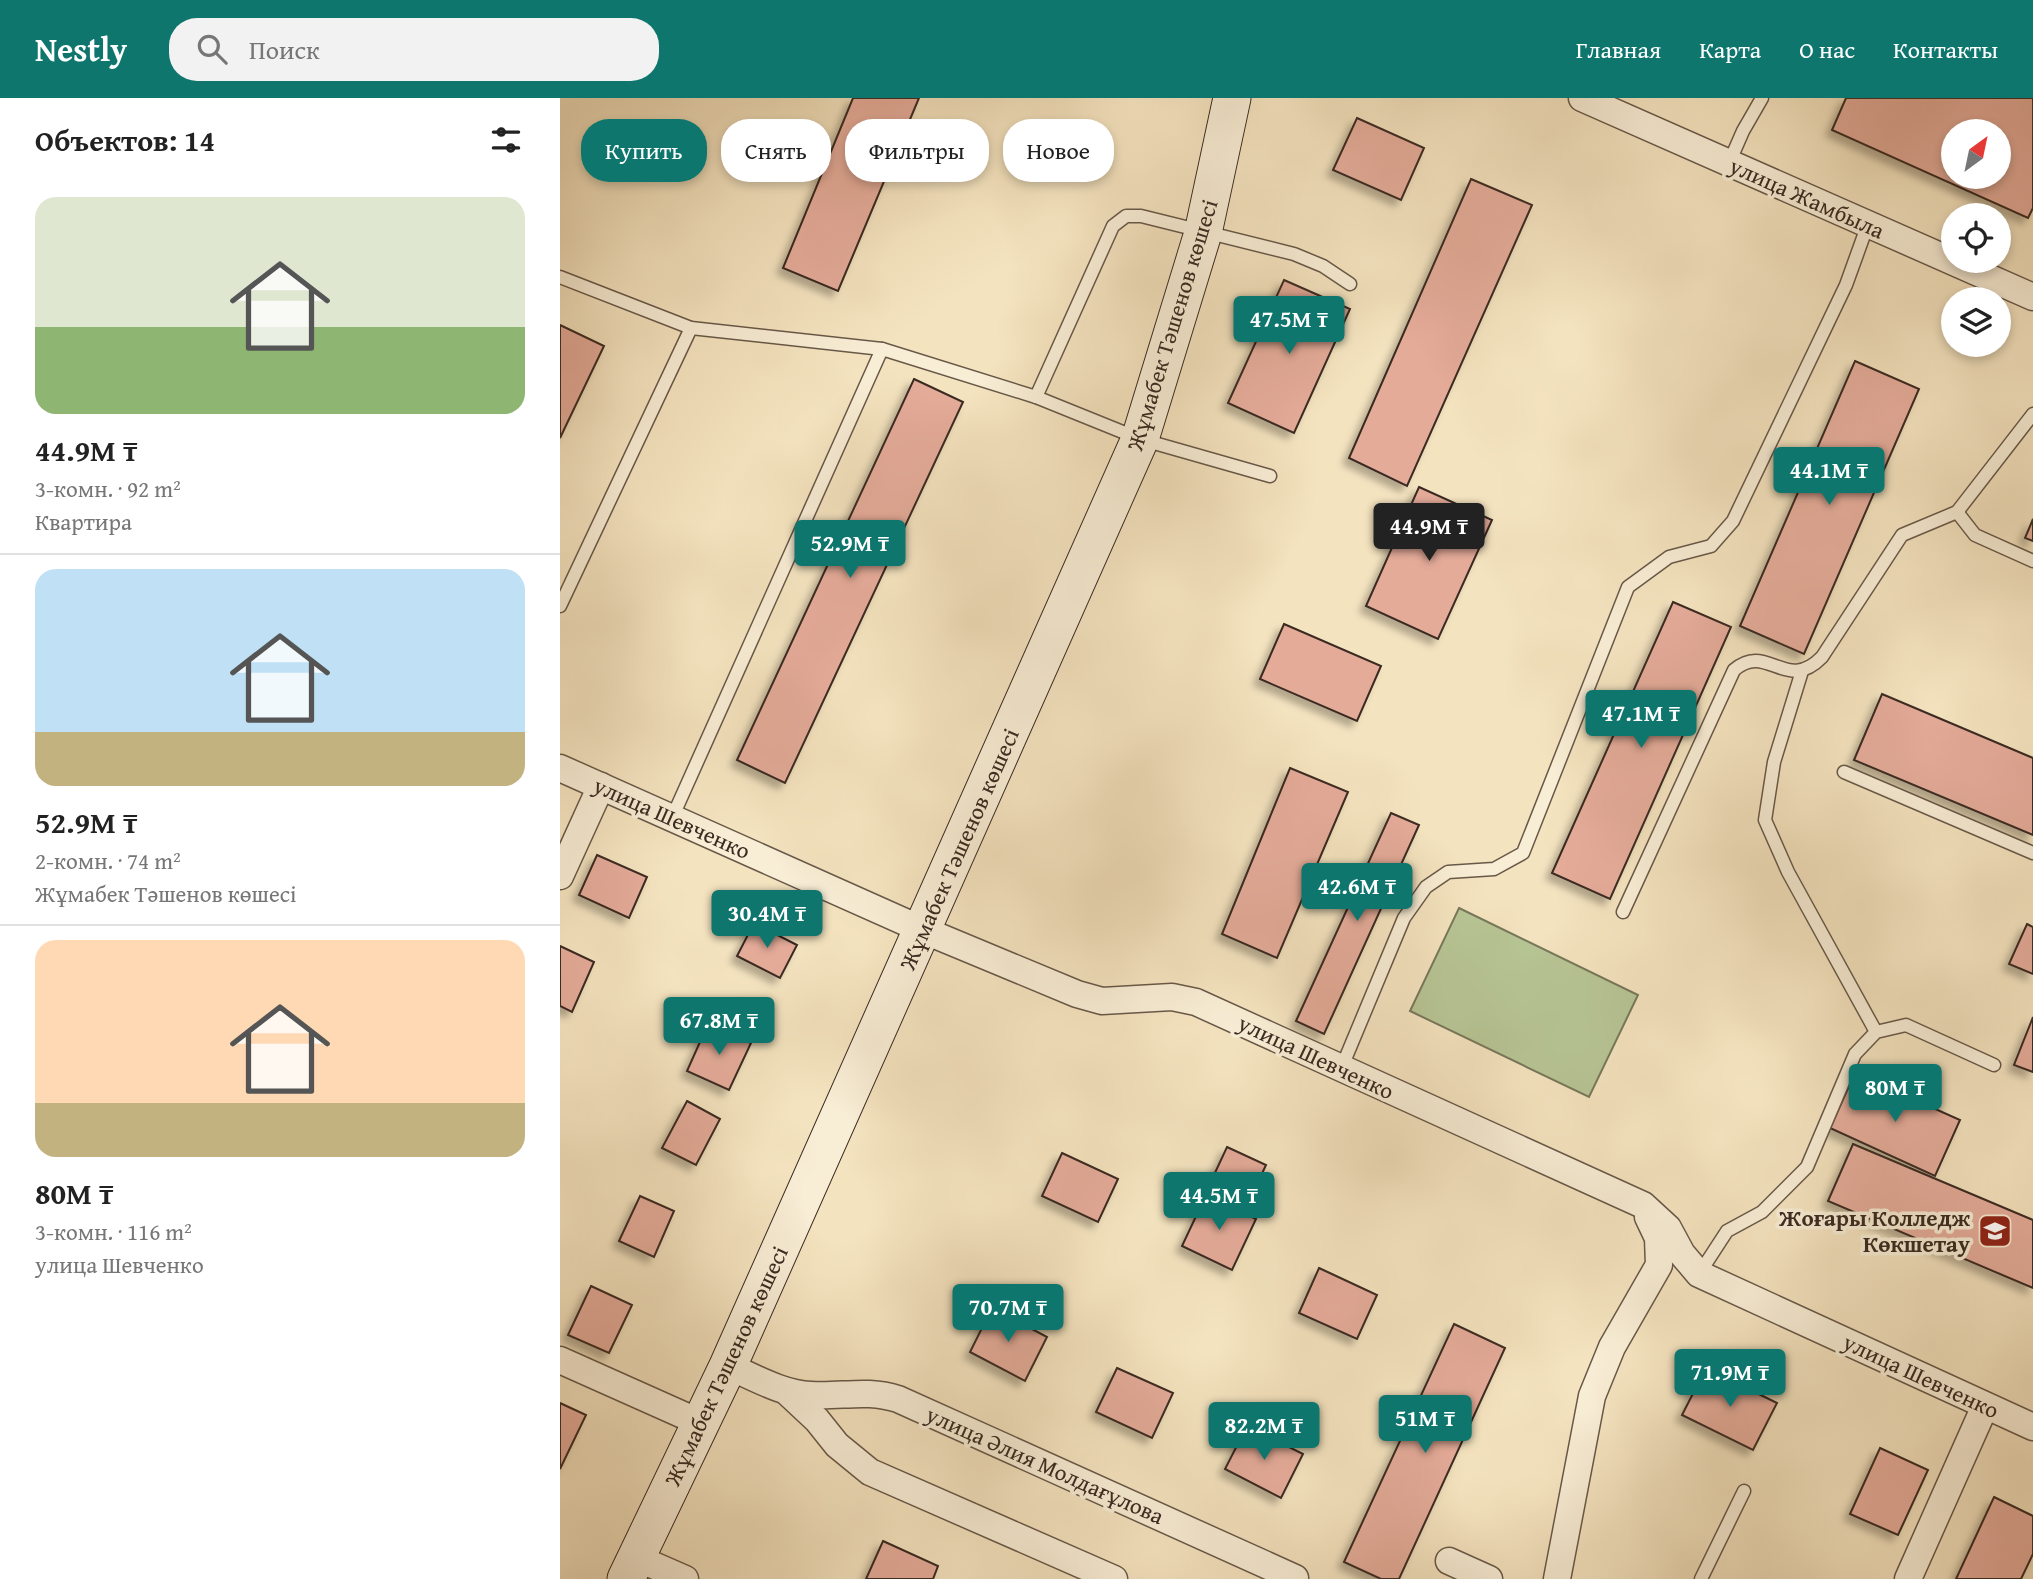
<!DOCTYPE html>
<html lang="ru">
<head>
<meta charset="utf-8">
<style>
  body { margin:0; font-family:"Gentium Book Plus",serif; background:#f2f2f2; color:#222; height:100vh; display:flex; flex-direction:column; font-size:26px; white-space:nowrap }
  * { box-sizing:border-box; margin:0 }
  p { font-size:23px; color:#767676 }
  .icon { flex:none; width:38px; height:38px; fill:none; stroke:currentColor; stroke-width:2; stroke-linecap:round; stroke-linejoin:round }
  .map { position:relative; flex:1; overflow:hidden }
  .side { display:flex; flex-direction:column; background:#fff; width:560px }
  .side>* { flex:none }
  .guide { position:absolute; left:21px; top:21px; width:665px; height:63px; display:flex; gap:14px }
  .needle { width:46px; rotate:33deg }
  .controls { position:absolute; left:1381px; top:21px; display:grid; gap:14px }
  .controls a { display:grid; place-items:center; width:70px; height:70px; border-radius:50%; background:#fff; box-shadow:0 4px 10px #0003; font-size:35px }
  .price { position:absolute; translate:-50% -60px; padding:0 16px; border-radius:7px; background:#0f766e; color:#fff; font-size:23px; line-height:46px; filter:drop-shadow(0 2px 4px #0008) }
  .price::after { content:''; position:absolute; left:50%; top:42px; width:21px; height:16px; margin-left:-10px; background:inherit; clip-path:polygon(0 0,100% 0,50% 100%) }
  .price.current { background:#222; color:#fff }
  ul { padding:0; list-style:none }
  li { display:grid; align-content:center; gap:14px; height:371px; padding:0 35px }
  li+li { border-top:2px solid #e0e0e0 }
  li span { display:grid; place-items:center; height:217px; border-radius:21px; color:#555 }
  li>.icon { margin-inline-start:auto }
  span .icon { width:126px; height:126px; fill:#fffc; stroke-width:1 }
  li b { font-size:30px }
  h2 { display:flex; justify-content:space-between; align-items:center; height:84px; padding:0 35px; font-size:30px }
  .tag { padding:0 24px; border-radius:28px; background:#fff; box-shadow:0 4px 10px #0003; font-size:24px; line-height:63px }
  .tag.current { background:#0f766e; color:#fff }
  header { display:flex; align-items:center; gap:42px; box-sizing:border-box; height:98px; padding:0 35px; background:#0f766e; color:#fff }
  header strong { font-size:33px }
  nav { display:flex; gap:38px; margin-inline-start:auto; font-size:24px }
  .search { width:490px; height:63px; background:#f2f2f2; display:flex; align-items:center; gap:18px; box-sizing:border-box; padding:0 24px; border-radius:28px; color:#767676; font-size:26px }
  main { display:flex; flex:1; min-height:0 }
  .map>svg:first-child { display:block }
  .green { fill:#b7c595; stroke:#78785b; stroke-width:2 }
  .building { fill:#e4ab99; stroke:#3a2a21; stroke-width:2; fill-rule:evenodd; filter:url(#shadow) }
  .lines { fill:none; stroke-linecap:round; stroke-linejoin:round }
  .service-casing { stroke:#685848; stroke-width:15 }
  .minor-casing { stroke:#685848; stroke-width:29 }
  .secondary-casing { stroke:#3a2a21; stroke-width:39 }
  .service { stroke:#f8edd5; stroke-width:12 }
  .minor { stroke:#f8edd5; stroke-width:26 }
  .secondary { stroke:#f8edd5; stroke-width:37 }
  .labels { text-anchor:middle; stroke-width:7; stroke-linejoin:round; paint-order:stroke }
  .street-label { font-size:23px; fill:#3a2a21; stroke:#f8edd5 }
  .poi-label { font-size:23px; font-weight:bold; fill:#3a2a21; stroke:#f8edd5; text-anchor:end }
</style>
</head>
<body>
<header>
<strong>Nestly</strong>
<div class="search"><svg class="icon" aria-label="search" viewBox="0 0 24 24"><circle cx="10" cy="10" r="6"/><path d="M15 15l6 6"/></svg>Поиск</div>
<nav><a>Главная</a><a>Карта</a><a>О нас</a><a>Контакты</a></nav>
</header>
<main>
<section class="side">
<h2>Объектов: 14<svg class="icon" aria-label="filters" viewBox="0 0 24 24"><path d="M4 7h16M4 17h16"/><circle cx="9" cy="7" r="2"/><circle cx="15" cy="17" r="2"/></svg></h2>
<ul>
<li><span style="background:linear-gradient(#dfe7d0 60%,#8fb573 0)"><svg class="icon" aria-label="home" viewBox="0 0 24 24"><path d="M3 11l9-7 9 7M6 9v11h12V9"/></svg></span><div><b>44.9M ₸</b><p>3-комн. · 92 m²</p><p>Квартира</p></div></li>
<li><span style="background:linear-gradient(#bfe0f5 75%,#c2b280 0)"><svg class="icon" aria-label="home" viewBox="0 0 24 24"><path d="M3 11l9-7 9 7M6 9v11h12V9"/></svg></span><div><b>52.9M ₸</b><p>2-комн. · 74 m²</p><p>Жұмабек Тәшенов көшесі</p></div></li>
<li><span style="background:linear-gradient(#ffd9b3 75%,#c2b280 0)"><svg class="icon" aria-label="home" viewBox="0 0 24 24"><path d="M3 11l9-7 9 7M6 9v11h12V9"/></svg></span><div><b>80M ₸</b><p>3-комн. · 116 m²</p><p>улица Шевченко</p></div></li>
</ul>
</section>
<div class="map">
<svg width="1473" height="1481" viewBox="0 0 1473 1481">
  <defs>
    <filter id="shadow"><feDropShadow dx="-6" dy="6" stdDeviation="3.5" flood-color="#0004"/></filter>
  </defs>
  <rect width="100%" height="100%" fill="#f4e3bf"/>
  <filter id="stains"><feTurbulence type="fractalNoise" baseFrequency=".00286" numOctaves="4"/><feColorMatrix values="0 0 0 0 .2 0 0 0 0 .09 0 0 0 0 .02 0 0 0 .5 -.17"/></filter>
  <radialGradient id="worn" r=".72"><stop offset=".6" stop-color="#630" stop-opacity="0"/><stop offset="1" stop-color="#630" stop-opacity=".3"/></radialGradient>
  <polygon class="green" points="899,810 1078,897 1029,999 850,913"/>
  <g class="building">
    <polygon points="293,0 359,0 278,193 223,170"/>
    <path d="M1286,0H1473V110L1468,120L1272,32ZM1393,33H1438V79H1393Z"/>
    <polygon points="797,20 864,50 841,102 773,72"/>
    <polygon points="911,81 972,107 847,388 789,360"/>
    <polygon points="724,182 790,211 734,335 668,305"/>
    <polygon points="0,227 44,248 0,340"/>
    <polygon points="1295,263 1359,291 1244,556 1180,528"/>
    <polygon points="354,281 403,304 225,685 177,662"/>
    <polygon points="859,389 932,422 878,541 806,508"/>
    <polygon points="1473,421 1473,443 1465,440"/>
    <polygon points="1113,504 1171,529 1050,801 992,775"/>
    <polygon points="724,526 821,568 797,623 700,581"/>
    <polygon points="1322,596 1473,660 1473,737 1294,662"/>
    <polygon points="730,670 788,694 717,860 662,836"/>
    <polygon points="831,715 859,727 764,936 736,923"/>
    <polygon points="37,757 87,779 69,820 19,797"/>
    <polygon points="194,825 237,847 220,880 177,858"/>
    <polygon points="1467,826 1473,829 1473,876 1449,866"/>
    <polygon points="0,848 34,864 12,914 0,908"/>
    <polygon points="1473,919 1473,974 1454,967"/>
    <polygon points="148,926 191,945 169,992 127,973"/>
    <polygon points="1295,975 1400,1022 1375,1078 1270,1030"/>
    <polygon points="127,1003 160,1021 136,1067 102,1050"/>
    <polygon points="1293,1046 1473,1122 1473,1190 1268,1103"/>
    <polygon points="667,1049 706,1067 692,1097 653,1079"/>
    <polygon points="502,1055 558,1081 538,1124 482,1098"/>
    <polygon points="646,1097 696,1121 672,1172 622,1148"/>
    <polygon points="80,1098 114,1113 94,1159 59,1143"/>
    <polygon points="759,1170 817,1197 797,1241 739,1215"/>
    <polygon points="31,1188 72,1207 49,1255 8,1237"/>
    <polygon points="432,1210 487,1239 465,1283 410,1254"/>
    <polygon points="894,1226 945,1250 839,1481 821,1481 784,1464"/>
    <polygon points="557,1270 613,1295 592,1340 536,1314"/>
    <polygon points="1146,1270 1217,1305 1193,1352 1122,1317"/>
    <polygon points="0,1305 26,1317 0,1371"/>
    <polygon points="687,1328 743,1356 721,1400 665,1371"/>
    <polygon points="1320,1350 1368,1372 1338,1437 1290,1416"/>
    <polygon points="1434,1399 1473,1418 1473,1456 1461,1481 1396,1481"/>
    <polygon points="323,1443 378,1468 373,1481 306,1481"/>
  </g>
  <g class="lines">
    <defs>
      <g id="service">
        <polyline points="1169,65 1183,33 1202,0"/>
        <polyline points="0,179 131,230 322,251 476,299 580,341 710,378"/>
        <polyline points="476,299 553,128 566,118 581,118 734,156 763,168 790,186"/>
        <polyline points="1397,414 1415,437 1473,463"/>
        <polyline points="0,508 131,230"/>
        <polyline points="1242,573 1214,664 1205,722 1228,774 1316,934"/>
        <polyline points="1284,674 1473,755"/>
        <polyline points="112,720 322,251"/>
        <path d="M1063,814L1174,572C1207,543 1226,596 1262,559L1342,437L1397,414L1473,316"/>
        <polyline points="781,971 844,820 866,789 888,774 934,771 963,755 1068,489 1109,459 1151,448 1173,423 1286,187 1308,126"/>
        <polyline points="1139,1176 1167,1133 1202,1114 1247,1069 1295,956 1316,934 1346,927 1434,967"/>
        <polyline points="1141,1481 1184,1393"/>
      </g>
      <g id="minor">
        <polyline points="1022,0 1473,199"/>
        <polyline points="0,670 363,832 517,896 542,903 612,899 636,904 1083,1107 1108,1130 1122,1156 1139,1176 1473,1329"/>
        <polyline points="0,778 41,688"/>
        <polyline points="0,1262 141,1325"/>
        <path d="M168,1268C194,1279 222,1296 251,1297C282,1299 307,1291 338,1301L735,1480"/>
        <polyline points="226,1293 257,1322 277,1347 310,1374 554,1481"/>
        <polyline points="77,1460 125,1481"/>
        <polyline points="889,1463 929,1481"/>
        <polyline points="997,1481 1032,1298 1052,1249 1099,1167 1098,1140 1088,1119"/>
        <polyline points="1348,1481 1425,1308"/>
      </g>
      <polyline id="secondary" points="66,1481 168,1268 580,341 643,135 672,0"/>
    </defs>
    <use href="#service" class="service-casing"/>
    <use href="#minor" class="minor-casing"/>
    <use href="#secondary" class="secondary-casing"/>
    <use href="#service" class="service"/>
    <use href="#minor" class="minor"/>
    <use href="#secondary" class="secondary"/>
  </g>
  <defs>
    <symbol id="university-square" viewBox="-11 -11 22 22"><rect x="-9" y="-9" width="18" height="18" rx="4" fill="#8f2418" stroke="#f8edd5"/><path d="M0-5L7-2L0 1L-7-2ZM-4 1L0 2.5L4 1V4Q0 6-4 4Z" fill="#fff"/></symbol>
  </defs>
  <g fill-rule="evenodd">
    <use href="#university-square" x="1416" y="1114" width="38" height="38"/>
  </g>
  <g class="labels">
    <g class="street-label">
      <text transform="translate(1247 100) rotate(24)" y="8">улица Жамбыла</text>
      <text transform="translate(612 227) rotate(-73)" y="8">Жұмабек Тәшенов көшесі</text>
      <text transform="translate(112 720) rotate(24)" y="8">улица Шевченко</text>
      <text transform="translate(399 751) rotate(-66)" y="8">Жұмабек Тәшенов көшесі</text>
      <text transform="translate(756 959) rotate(25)" y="8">улица Шевченко</text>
      <text transform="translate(166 1268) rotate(-65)" y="8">Жұмабек Тәшенов көшесі</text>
      <text transform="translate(1361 1278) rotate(25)" y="8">улица Шевченко</text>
      <text transform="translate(485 1367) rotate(24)" y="8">улица Әлия Молдағұлова</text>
    </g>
    <g class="poi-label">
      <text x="1410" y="1128">Жоғары Колледж<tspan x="1410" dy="26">Көкшетау</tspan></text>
    </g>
  </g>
  <rect width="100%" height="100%" filter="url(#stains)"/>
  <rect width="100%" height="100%" fill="url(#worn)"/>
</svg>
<div class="controls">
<a><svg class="needle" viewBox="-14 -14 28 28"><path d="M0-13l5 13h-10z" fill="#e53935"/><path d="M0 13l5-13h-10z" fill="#767676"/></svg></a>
<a><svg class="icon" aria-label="locate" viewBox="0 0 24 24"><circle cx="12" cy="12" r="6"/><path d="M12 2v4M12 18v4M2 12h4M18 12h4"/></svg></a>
<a><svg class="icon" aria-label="layers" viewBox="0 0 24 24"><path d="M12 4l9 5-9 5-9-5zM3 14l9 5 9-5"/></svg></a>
</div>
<b class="price" style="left:729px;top:258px">47.5M ₸</b>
<b class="price" style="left:1269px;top:409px">44.1M ₸</b>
<b class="price current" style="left:869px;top:465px">44.9M ₸</b>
<b class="price" style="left:290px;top:482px">52.9M ₸</b>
<b class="price" style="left:1081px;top:652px">47.1M ₸</b>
<b class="price" style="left:797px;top:825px">42.6M ₸</b>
<b class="price" style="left:207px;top:852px">30.4M ₸</b>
<b class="price" style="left:159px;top:959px">67.8M ₸</b>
<b class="price" style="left:1335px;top:1026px">80M ₸</b>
<b class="price" style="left:659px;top:1134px">44.5M ₸</b>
<b class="price" style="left:448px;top:1246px">70.7M ₸</b>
<b class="price" style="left:1170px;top:1311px">71.9M ₸</b>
<b class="price" style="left:865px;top:1357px">51M ₸</b>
<b class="price" style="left:704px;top:1364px">82.2M ₸</b>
<div class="guide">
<a class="tag current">Купить</a>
<a class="tag">Снять</a>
<a class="tag">Фильтры</a>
<a class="tag">Новое</a>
</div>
</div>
</main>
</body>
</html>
